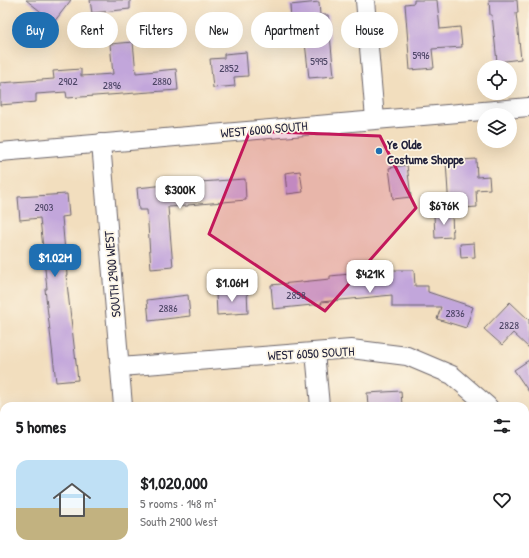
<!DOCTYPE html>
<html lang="en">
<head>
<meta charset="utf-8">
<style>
  body { margin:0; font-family:"Patrick Hand",sans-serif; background:#f2f2f2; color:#202124; height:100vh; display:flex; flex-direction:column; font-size:15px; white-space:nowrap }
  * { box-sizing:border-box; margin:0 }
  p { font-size:13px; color:#757577 }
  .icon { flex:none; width:22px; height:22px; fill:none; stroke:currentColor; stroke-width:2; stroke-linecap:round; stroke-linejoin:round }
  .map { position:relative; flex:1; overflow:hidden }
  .side { position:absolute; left:0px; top:402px; width:529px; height:156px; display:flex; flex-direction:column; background:#fff; border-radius:12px 12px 0 0; box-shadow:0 4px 16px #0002 }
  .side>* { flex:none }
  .guide { position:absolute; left:12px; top:12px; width:505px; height:36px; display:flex; gap:8px }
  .fabs { position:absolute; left:477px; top:60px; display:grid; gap:8px }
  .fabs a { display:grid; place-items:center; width:40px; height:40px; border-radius:50%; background:#fff; box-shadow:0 4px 16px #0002; font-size:20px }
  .price { position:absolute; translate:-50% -34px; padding:0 9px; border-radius:8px; background:#fff; color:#222; font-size:13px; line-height:26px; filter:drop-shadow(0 1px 2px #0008) }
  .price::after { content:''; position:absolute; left:50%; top:24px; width:12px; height:9px; margin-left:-6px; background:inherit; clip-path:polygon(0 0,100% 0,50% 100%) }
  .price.active { background:#1f6fb2; color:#fff }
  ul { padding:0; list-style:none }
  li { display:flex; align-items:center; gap:12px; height:100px; padding:0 16px }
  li+li { border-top:1px solid #e0e0e0 }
  li span { display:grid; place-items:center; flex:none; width:112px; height:80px; border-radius:12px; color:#555 }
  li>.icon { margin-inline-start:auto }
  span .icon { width:48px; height:48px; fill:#fffc; stroke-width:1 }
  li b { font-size:17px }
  h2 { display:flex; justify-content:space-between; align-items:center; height:48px; padding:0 16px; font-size:17px }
  .tag { padding:0 14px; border-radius:18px; background:#fff; box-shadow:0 4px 16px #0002; font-size:14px; line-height:36px }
  .tag.active { background:#1f6fb2; color:#fff }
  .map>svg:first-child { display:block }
  .building { fill:#c2a6db }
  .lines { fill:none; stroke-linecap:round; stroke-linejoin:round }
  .minor-casing { stroke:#6b6469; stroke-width:20 }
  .minor { stroke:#fff; stroke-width:18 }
  .marked { fill:#c2185b; fill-opacity:0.2; stroke:#c2185b; stroke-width:3; stroke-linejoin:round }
  .poi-dot { fill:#1f6fb2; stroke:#fcf5e5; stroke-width:1.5 }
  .labels { text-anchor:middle; stroke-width:3.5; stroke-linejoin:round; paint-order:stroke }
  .number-label { font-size:11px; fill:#4a4363 }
  .street-label { font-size:13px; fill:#22223b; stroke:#fcf5e5 }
  .poi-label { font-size:13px; font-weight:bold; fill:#22223b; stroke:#fcf5e5; text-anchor:start }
</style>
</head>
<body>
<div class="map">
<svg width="529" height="558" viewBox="0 0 529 558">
  <rect width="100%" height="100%" fill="#fcf5e5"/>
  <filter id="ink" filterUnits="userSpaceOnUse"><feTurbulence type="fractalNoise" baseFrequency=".025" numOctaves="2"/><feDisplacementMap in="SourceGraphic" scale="8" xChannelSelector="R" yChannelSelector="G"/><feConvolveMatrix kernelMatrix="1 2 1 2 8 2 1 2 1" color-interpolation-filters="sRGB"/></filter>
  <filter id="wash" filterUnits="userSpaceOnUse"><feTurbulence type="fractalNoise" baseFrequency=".012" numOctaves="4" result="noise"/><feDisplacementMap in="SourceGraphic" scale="16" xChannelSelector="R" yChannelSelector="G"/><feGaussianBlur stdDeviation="0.9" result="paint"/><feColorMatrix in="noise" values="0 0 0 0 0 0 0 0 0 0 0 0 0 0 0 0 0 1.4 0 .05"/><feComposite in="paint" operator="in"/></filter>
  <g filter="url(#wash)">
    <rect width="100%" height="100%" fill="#f2debe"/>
    <g id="blocks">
      <g class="building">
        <polygon points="26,0 71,0 54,22"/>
        <polygon points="90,0 130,0 130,9 92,13"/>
        <polygon points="414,0 437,0 440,29 460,27 462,47 432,49 434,68 410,70 405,4 414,3"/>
        <polygon points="489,0 517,0 518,13 516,13 521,59 497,62 492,15 490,15"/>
        <polygon points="319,2 320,15 328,15 334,76 309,78 304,34 300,35 299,19 291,20 290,5"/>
        <polygon points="133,42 136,73 176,69 178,90 67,98 66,92 36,94 36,102 0,105 0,83 54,79 53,71 81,69 81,76 113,74 110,44"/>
        <polygon points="246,52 248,76 234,77 235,86 213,88 210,59 224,58 224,54"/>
        <polygon points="476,159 477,177 489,176 490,189 476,190 477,207 449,209 446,161"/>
        <polygon points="407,165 411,197 393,199 389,168"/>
        <polygon points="300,171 303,192 287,194 285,173"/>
        <polygon points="245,179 246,200 188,205 188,206 168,207 173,267 151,269 147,210 139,210 137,188 185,183"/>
        <polygon points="67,194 69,216 62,217 67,275 66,275 78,380 56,382 45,289 47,289 40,218 20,220 18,197"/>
        <polygon points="452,214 453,237 435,238 434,215"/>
        <polygon points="474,243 475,257 461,258 460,244"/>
        <polygon points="392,270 414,270 415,286 428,286 428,292 473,307 466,328 437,319 441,307 392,307 392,295 321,302 322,304 273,309 271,285 330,279 330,276 360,273 360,275 392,272"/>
        <polygon points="247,290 248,313 217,315 216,293"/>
        <polygon points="188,295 190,316 149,321 147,300"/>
        <polygon points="510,302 529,320 529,348 513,333 502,345 484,329"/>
        <polygon points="529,360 529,392 514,370"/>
        <polygon points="401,391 402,406 368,406 367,393"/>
      </g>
    </g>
  </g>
  <g filter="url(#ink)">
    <use href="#blocks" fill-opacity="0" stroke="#6b6469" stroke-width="1"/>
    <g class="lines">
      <defs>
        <g id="minor">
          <polyline points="365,0 375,119"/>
          <polyline points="101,143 123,406"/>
          <polyline points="0,152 529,107"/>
          <polyline points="315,352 320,406"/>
          <polyline points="120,367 351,349 407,356 452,375 488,406"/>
          <polyline points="525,470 529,516"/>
          <polyline points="0,530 4,530"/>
          <polyline points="137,554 138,558"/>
          <polyline points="333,554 333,558"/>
        </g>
      </defs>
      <use href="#minor" class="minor-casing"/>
      <use href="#minor" class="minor"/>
    </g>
  </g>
  <path class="marked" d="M250,131L380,136L416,208L325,311L209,234Z"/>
  <circle class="poi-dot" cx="379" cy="151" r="4"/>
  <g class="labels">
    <g class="number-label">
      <text x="421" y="59">5996</text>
      <text x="319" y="65">5995</text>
      <text x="229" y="72">2852</text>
      <text x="68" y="85">2902</text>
      <text x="162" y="85">2880</text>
      <text x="112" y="89">2896</text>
      <text x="44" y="211">2903</text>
      <text x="296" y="299">2858</text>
      <text x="168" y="312">2886</text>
      <text x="455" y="317">2836</text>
      <text x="509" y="329">2828</text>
    </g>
    <g class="street-label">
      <text transform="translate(264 129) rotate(-5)" y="5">WEST 6000 SOUTH</text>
      <text transform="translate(112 274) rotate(-95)" y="5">SOUTH 2900 WEST</text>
      <text transform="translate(311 353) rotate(-3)" y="5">WEST 6050 SOUTH</text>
    </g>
    <g class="poi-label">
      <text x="387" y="149">Ye Olde<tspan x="387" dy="15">Costume Shoppe</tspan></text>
    </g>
  </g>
</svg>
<div class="fabs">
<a><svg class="icon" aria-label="locate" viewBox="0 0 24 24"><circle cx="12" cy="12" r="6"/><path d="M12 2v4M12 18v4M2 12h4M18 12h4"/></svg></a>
<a><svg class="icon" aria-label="layers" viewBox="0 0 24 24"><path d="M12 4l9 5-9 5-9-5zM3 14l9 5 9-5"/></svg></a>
</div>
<b class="price" style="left:180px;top:210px">$300K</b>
<b class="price" style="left:444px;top:226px">$676K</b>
<b class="price active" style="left:55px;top:278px">$1.02M</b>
<b class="price" style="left:370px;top:294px">$421K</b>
<b class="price" style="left:232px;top:303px">$1.06M</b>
<div class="guide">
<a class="tag active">Buy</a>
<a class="tag">Rent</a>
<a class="tag">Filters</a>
<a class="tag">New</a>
<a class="tag">Apartment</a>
<a class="tag">House</a>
</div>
<section class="side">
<h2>5 homes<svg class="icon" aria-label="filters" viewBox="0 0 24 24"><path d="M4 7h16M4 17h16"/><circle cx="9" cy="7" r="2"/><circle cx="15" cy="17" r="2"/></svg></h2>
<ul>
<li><span style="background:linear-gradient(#bfe0f5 60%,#c2b280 0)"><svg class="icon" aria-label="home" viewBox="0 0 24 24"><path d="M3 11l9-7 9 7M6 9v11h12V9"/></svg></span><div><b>$1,020,000</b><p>5 rooms · 148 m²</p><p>South 2900 West</p></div><svg class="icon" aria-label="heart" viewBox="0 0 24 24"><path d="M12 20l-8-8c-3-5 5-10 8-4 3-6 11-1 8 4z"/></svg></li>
</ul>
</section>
</div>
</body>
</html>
